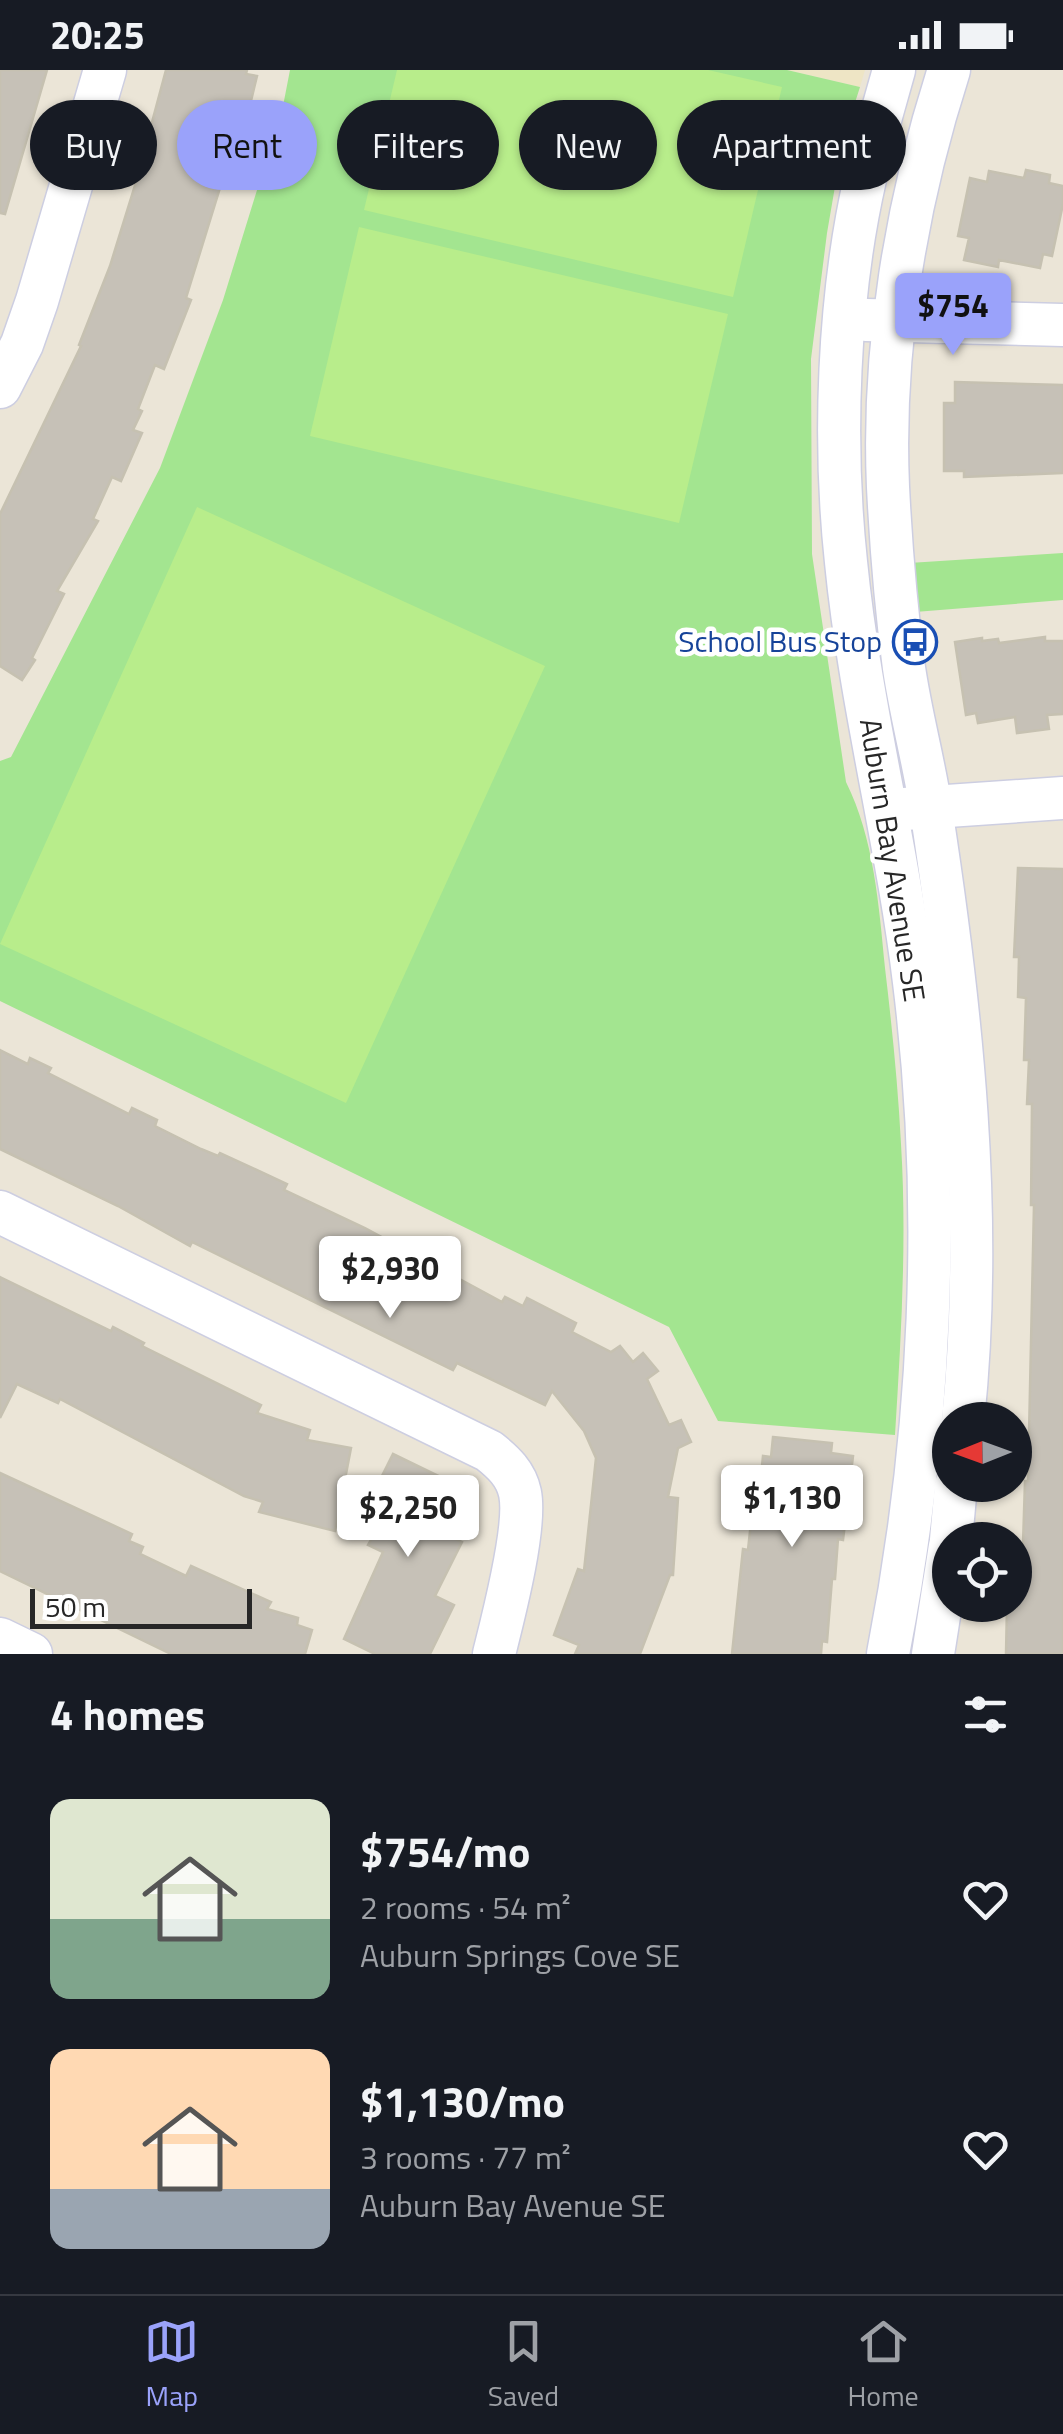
<!DOCTYPE html>
<html lang="en">
<head>
<meta charset="utf-8">
<style>
  body { margin:0; font-family:"Titillium Web",sans-serif; background:#20242c; color:#f1f3f6; height:100vh; display:flex; flex-direction:column; font-size:38px; white-space:nowrap }
  * { box-sizing:border-box; margin:0 }
  p { font-size:32px; color:#9ea1a6 }
  .icon { flex:none; width:55px; height:55px; fill:none; stroke:currentColor; stroke-width:2; stroke-linecap:round; stroke-linejoin:round }
  .map { position:relative; height:1584px; overflow:hidden }
  .panel { display:flex; flex-direction:column; background:#171b24; flex:1 }
  .panel>* { flex:none }
  .guide { position:absolute; left:30px; top:30px; width:1005px; height:90px; display:flex; gap:20px }
  .needle { width:65px; rotate:269deg }
  .fabs { position:absolute; left:932px; top:1332px; display:grid; gap:20px }
  .fabs a { display:grid; place-items:center; width:100px; height:100px; border-radius:50%; background:#171b24; box-shadow:0 2px 8px #0004; font-size:50px }
  .scale { position:absolute; left:30px; bottom:25px; width:222px; box-sizing:border-box; padding-left:10px; border:5px solid #272727; border-top:0; font-size:28px; line-height:35px; white-space:nowrap; color:#272727; -webkit-text-stroke:8px #fff; paint-order:stroke }
  .price { position:absolute; translate:-50% -85px; padding:0 22px; border-radius:10px; background:#fff; color:#222; font-size:32px; line-height:65px; filter:drop-shadow(0 2px 5px #0008) }
  .price::after { content:''; position:absolute; left:50%; top:60px; width:30px; height:22px; margin-left:-15px; background:inherit; clip-path:polygon(0 0,100% 0,50% 100%) }
  .price.active { background:#9aa2fa; color:#111 }
  ul { padding:0; list-style:none }
  li { display:flex; align-items:center; gap:30px; height:250px; padding:0 50px }
  li span { display:grid; place-items:center; flex:none; width:280px; height:200px; border-radius:20px; color:#555 }
  li>.icon { margin-inline-start:auto }
  span .icon { width:120px; height:120px; fill:#fffc; stroke-width:1 }
  li b { font-size:42px }
  h2 { display:flex; justify-content:space-between; align-items:center; height:120px; padding:0 50px; font-size:42px }
  .chip { padding:0 35px; border-radius:45px; background:#171b24; box-shadow:0 2px 8px #0004; font-size:35px; line-height:90px }
  .chip.active { background:#9aa2fa; color:#111 }
  .status { display:flex; justify-content:space-between; align-items:center; height:70px; padding:0 50px; background:#171b24; direction:ltr }
  .status svg { height:28px; fill:currentColor }
  .tabs { display:flex; justify-content:space-around; align-items:center; height:140px; border-top:2px solid #363941; background:#171b24; font-size:28px; color:#9ea1a6 }
  .tabs a { display:grid; justify-items:center; gap:5px }
  .tabs .active { color:#9aa2fa }
  .map>svg:first-child { display:block }
  .education { fill:#eee5c5 }
  .green { fill:#a3e590 }
  .pitch { fill:#b8ed8b }
  .building { fill:#c6c1b7; stroke:#c6c1b1; stroke-width:2.5 }
  .lines { fill:none; stroke-linecap:round; stroke-linejoin:round }
  .minor-casing { stroke:#cdcee1; stroke-width:45 }
  .minor { stroke:#fff; stroke-width:42 }
  .labels { text-anchor:middle; stroke-width:9; stroke-linejoin:round; paint-order:stroke }
  .transit-label { font-size:30px; fill:#164399; stroke:#fff; text-anchor:end }
  .street-label { font-size:30px; fill:#272727; stroke:#fff }
</style>
</head>
<body>
<div class="status"><b>20:25</b><svg viewBox="0 0 49 12"><path d="M0 12V9h3v3zM5 12V6h3v6zM10 12V3h3v9zM15 12V0h3v12zM26 1h20v11H26zM47 4h2v5h-2z"/></svg></div>
<div class="map">
<svg width="1063" height="1584" viewBox="0 0 1063 1584">
  <rect width="100%" height="100%" fill="#ebe5d7"/>
  <polygon class="education" points="787,0 865,0 860,17"/>
  <g class="green">
    <path d="M290,0H787L860,17L843,70L827,163L811,289L812,484L846,712C874,768 879,836 885,898C892,957 898,1015 901,1074C907,1171 901,1268 895,1365L718,1351L669,1257L0,931V691L11,687L160,398L223,230L283,36Z"/>
    <polygon points="1063,483 1063,530 915,542 909,493"/>
  </g>
  <g class="pitch">
    <polygon points="397,0 708,0 782,17 733,227 364,140"/>
    <polygon points="359,157 728,244 679,453 310,366"/>
    <polygon points="197,437 545,596 346,1033 0,874"/>
  </g>
  <g class="building">
    <polygon points="0,0 47,0 5,144 0,143"/>
    <polygon points="166,0 247,0 246,4 257,6 239,80 232,79 186,228 191,230 164,299 155,295 138,339 142,341 133,360 142,363 121,411 112,407 93,449 98,451 57,521 64,524 32,588 35,590 22,610 0,596 0,444 81,276 79,275 110,196 136,112"/>
    <polygon points="1026,100 1050,105 1049,113 1063,116 1063,134 1052,186 1043,184 1040,198 999,190 998,197 964,190 969,168 958,166 970,108 987,112 989,101 1024,108"/>
    <polygon points="955,312 1063,315 1063,403 964,407 964,401 944,401 944,333 955,333"/>
    <polygon points="1045,567 1045,571 1063,571 1063,644 1047,645 1049,659 1017,663 1015,647 978,653 976,643 966,645 955,572 982,568 982,571 998,569 999,573"/>
    <polygon points="1018,798 1063,799 1063,1584 1006,1584 1007,1535 1015,1535 1015,1473 1023,1474 1025,1411 1028,1411 1034,1135 1031,1135 1032,1034 1027,1034 1029,990 1024,990 1026,928 1018,927 1019,887 1014,887"/>
    <polygon points="0,980 28,994 30,988 51,998 48,1003 129,1044 132,1038 157,1050 155,1056 201,1079 218,1086 220,1083 287,1114 284,1120 365,1158 502,1232 505,1227 523,1236 527,1228 576,1253 572,1262 611,1282 620,1276 633,1292 643,1283 658,1301 647,1309 669,1355 681,1350 691,1372 678,1378 668,1427 678,1428 673,1505 670,1505 640,1584 575,1584 579,1575 554,1565 578,1499 584,1501 596,1388 584,1361 552,1321 545,1335 457,1293 453,1300 192,1172 190,1176 118,1136 0,1079"/>
    <polygon points="0,1207 111,1261 113,1257 144,1273 142,1276 261,1335 257,1343 310,1360 307,1370 351,1378 335,1461 259,1442 263,1432 244,1426 60,1329 58,1333 17,1314 0,1348"/>
    <polygon points="773,1367 832,1373 831,1383 853,1386 843,1470 838,1469 835,1509 832,1509 827,1572 822,1571 821,1584 732,1584 743,1479 748,1480 755,1415 760,1416 763,1386 771,1387"/>
    <polygon points="393,1384 451,1412 448,1418 472,1430 453,1468 462,1472 435,1526 454,1535 430,1584 375,1584 344,1569 383,1482 368,1475 372,1468 353,1464"/>
    <polygon points="0,1403 132,1464 129,1471 143,1477 140,1484 186,1506 191,1496 271,1532 267,1539 298,1548 297,1555 312,1560 305,1584 171,1584 0,1501"/>
  </g>
  <g class="lines">
    <defs>
      <g id="minor">
        <path d="M949,0C906,133 882,277 888,417C891,477 896,538 904,598C911,646 924,692 931,739C962,940 984,1148 963,1350"/>
        <polyline points="866,250 1063,255"/>
        <polyline points="0,317 22,274 37,231 105,0"/>
        <polyline points="904,739 1063,728"/>
        <path d="M0,1142L489,1381C503,1392 516,1404 520,1423C527,1457 503,1548 494,1584"/>
        <polyline points="951,1470 956,1415"/>
        <polyline points="0,1569 31,1584"/>
        <path d="M888,1584C931,1364 942,1135 914,912C897,772 860,634 846,492C833,371 838,228 865,109C873,72 884,36 894,0"/>
        <polyline points="933,1584 950,1476"/>
      </g>
    </defs>
    <use href="#minor" class="minor-casing"/>
    <use href="#minor" class="minor"/>
  </g>
  <defs>
    <symbol id="bus-ring" viewBox="-11 -11 22 22"><circle r="9.5" fill="#fff" stroke="#1a4fb4" stroke-width="1.5"/><path d="M-5-6H5V4H4V6H2V4H-2V6H-4V4H-5ZM-3.5-4V0h7V-4ZM-3.5 1.2v1.5H-2V1.2ZM2 1.2v1.5H3.5V1.2Z" fill="#1a4fb4"/></symbol>
  </defs>
  <g fill-rule="evenodd">
    <use href="#bus-ring" x="890" y="547" width="50" height="50"/>
  </g>
  <g class="labels">
    <g class="transit-label">
      <text x="882" y="582">School Bus Stop</text>
    </g>
    <g class="street-label">
      <text transform="translate(892 790) rotate(81)" y="10">Auburn Bay Avenue SE</text>
    </g>
  </g>
</svg>
<div class="fabs">
<a><svg class="needle" viewBox="-14 -14 28 28"><path d="M0-13l5 13h-10z" fill="#e53935"/><path d="M0 13l5-13h-10z" fill="#9ea1a6"/></svg></a>
<a><svg class="icon" aria-label="locate" viewBox="0 0 24 24"><circle cx="12" cy="12" r="6"/><path d="M12 2v4M12 18v4M2 12h4M18 12h4"/></svg></a>
</div>
<div class="scale">50 m</div>
<b class="price active" style="left:953px;top:288px">$754</b>
<b class="price" style="left:390px;top:1251px">$2,930</b>
<b class="price" style="left:792px;top:1480px">$1,130</b>
<b class="price" style="left:408px;top:1490px">$2,250</b>
<div class="guide">
<a class="chip">Buy</a>
<a class="chip active">Rent</a>
<a class="chip">Filters</a>
<a class="chip">New</a>
<a class="chip">Apartment</a>
</div>
</div>
<section class="panel">
<h2>4 homes<svg class="icon" aria-label="filters" viewBox="0 0 24 24"><path d="M4 7h16M4 17h16"/><circle cx="9" cy="7" r="2"/><circle cx="15" cy="17" r="2"/></svg></h2>
<ul>
<li><span style="background:linear-gradient(#dfe7d0 60%,#7fa58c 0)"><svg class="icon" aria-label="home" viewBox="0 0 24 24"><path d="M3 11l9-7 9 7M6 9v11h12V9"/></svg></span><div><b>$754/mo</b><p>2 rooms · 54 m²</p><p>Auburn Springs Cove SE</p></div><svg class="icon" aria-label="heart" viewBox="0 0 24 24"><path d="M12 20l-8-8c-3-5 5-10 8-4 3-6 11-1 8 4z"/></svg></li>
<li><span style="background:linear-gradient(#ffd9b3 70%,#9aa5b1 0)"><svg class="icon" aria-label="home" viewBox="0 0 24 24"><path d="M3 11l9-7 9 7M6 9v11h12V9"/></svg></span><div><b>$1,130/mo</b><p>3 rooms · 77 m²</p><p>Auburn Bay Avenue SE</p></div><svg class="icon" aria-label="heart" viewBox="0 0 24 24"><path d="M12 20l-8-8c-3-5 5-10 8-4 3-6 11-1 8 4z"/></svg></li>
</ul>
</section>
<nav class="tabs">
<a class="active"><svg class="icon" aria-label="map" viewBox="0 0 24 24"><path d="M3 6l6-2 6 2 6-2v14l-6 2-6-2-6 2zM9 4v14M15 6v14"/></svg>Map</a>
<a><svg class="icon" aria-label="saved" viewBox="0 0 24 24"><path d="M7 4h10v16l-5-4-5 4z"/></svg>Saved</a>
<a><svg class="icon" aria-label="home" viewBox="0 0 24 24"><path d="M3 11l9-7 9 7M6 9v11h12V9"/></svg>Home</a>
</nav>
</body>
</html>
